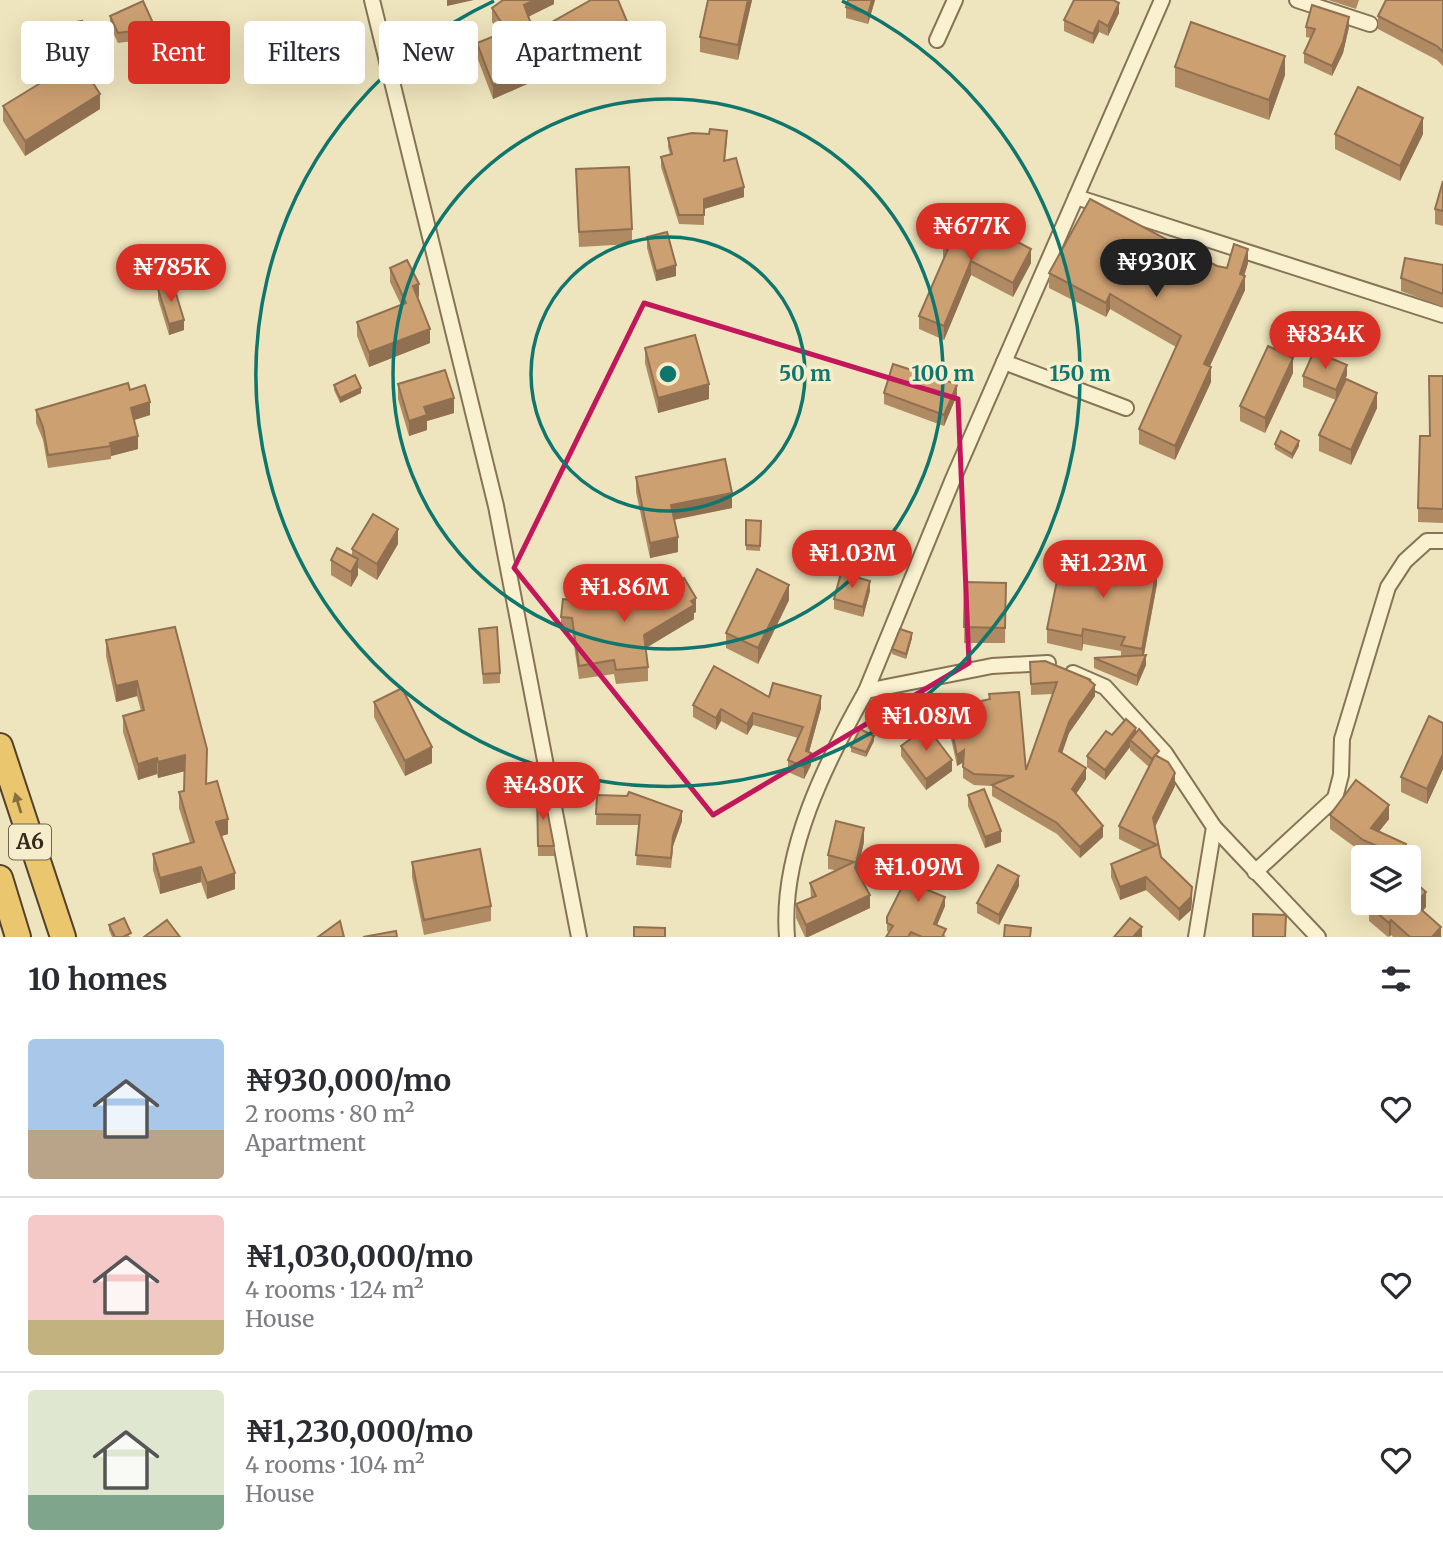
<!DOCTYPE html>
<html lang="en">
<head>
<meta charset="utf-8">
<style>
  body { margin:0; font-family:Merriweather,serif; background:#f7f7f7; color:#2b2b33; height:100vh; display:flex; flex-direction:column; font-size:26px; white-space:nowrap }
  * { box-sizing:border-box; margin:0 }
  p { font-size:23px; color:#7c7c81 }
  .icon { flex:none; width:38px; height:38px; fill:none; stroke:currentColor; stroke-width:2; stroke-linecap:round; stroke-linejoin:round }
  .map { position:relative; height:937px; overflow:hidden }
  .side { display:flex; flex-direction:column; background:#fff; flex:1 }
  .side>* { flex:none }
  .top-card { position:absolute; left:21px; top:21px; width:700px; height:63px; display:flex; gap:14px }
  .buttons { position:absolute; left:1351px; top:845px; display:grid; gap:14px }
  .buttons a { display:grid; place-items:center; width:70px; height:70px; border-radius:7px; background:#fff; box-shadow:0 7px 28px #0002; font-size:35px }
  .price { position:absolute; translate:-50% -60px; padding:0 16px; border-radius:24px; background:#d93025; color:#fff; font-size:23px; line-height:46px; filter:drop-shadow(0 2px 4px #0008) }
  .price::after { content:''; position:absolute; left:50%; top:42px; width:21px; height:16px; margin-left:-10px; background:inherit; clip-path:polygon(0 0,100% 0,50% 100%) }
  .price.selected { background:#222; color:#fff }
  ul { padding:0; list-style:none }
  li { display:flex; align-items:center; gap:21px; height:175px; padding:0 28px }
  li+li { border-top:2px solid #e1e1e2 }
  li span { display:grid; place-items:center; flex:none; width:196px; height:140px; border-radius:7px; color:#555 }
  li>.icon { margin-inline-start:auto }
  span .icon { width:84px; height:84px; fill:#fffc; stroke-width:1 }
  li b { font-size:30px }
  h2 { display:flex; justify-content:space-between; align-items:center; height:84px; padding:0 28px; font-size:30px }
  .tag { padding:0 24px; border-radius:7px; background:#fff; box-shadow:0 7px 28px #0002; font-size:24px; line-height:63px }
  .tag.selected { background:#d93025; color:#fff }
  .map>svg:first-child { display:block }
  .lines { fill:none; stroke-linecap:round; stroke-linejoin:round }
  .minor-casing { stroke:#867456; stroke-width:18 }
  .trunk-casing { stroke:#53412b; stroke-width:28 }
  .minor { stroke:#f9f1d0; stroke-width:14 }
  .trunk { stroke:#eac66e; stroke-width:24 }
  .wall { fill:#b08a62 }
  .shaded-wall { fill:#907050 }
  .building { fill:#cda072; stroke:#907050; stroke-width:2 }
  .oneway { fill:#867040 }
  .marked { fill:none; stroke:#c2185b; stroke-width:5; stroke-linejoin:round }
  .ring { fill:none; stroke:#0f766e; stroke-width:3.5 }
  .labels { text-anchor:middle; stroke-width:7; stroke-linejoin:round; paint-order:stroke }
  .shield { fill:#f5edcc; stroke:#6f6450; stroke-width:2 }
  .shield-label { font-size:21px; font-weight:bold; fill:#352a1b }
  .centre { fill:#0f766e; stroke:#f5edcc; stroke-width:3.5 }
  .ring-label { font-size:21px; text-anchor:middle; font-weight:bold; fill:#0f766e; stroke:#f5edcc; stroke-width:7; stroke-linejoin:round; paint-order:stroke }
</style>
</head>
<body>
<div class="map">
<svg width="1443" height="937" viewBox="0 0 1443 937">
  <rect width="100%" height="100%" fill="#eee4bd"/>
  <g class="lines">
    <defs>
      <g id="minor">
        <polyline points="372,0 496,506 579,937"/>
        <polyline points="1297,0 1370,24"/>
        <polyline points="937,40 955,0"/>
        <polyline points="1076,197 1443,315"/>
        <polyline points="1004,362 1126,408"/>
        <polyline points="1073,673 1105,687 1165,753 1214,827 1196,937"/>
        <polyline points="866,691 953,479 1162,0"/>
        <polyline points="1214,827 1318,937"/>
        <polyline points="1255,872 1335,798 1341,775 1342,739 1388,587 1405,561 1427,541 1443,541"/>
        <path d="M787,937C780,853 826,762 866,691L992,666L1048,663"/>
      </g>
      <g id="trunk">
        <polyline points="0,746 63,937"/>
        <polyline points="0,878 18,937"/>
      </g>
    </defs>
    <use href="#minor" class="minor-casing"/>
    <use href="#trunk" class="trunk-casing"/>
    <use href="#minor" class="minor"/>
    <use href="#trunk" class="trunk"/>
  </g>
  <g class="wall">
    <polygon points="554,0 554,4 529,16 534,32 628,38 581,57 581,64 563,74 561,69 493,99 477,57 477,43 500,34 492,22 492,8"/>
    <polygon points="752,0 738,60 700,52 700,37"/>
    <polygon points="848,0 875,0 868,24 846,18 846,7"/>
    <polygon points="1328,0 1359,0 1356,9"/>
    <polygon points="1443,0 1443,66 1437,60 1378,29 1378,16"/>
    <polygon points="1119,13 1108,36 1099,32 1093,44 1064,31 1064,20"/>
    <polygon points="110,16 153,34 140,40 118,43 110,26"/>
    <polygon points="47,27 85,38 85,48 50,54 47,37"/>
    <polygon points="1306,27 1349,27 1343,53 1332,76 1304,63 1304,53 1311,38 1306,37"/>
    <polygon points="1175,67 1285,75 1269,120 1175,87"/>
    <polygon points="3,106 100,109 25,156 3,121"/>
    <polygon points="1335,134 1423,134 1400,181 1335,149"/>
    <polygon points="668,138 727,140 725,161 744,197 704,209 704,225 679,224 661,167 661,157 670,154 668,147"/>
    <polygon points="576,169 632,229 632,244 579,247"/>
    <polygon points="1443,181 1443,226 1435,224 1435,209"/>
    <polygon points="647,237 676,276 656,281 647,248"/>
    <polygon points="943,246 1031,263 1013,297 971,275 944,340 919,329 919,316 943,260"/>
    <polygon points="1248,263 1244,276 1245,290 1209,367 1211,382 1175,460 1139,444 1139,429 1176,347 1110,309 1106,317 1049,288 1049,273 1217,266 1227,268"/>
    <polygon points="1443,265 1443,307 1401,291 1401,278"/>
    <polygon points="390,268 418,298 430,343 369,367 357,336 357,322 401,305 390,282"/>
    <polygon points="158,289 184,330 169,335 158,299"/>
    <polygon points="645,348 709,399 658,413 645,363"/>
    <polygon points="1293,373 1265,433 1240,421 1240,406"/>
    <polygon points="1347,375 1341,389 1377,408 1351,465 1319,451 1319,435 1336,400 1303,387 1303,376"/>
    <polygon points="1443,376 1443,523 1418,522 1418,508 1430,436"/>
    <polygon points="398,384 454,413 427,421 427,430 409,436 398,399"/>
    <polygon points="334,385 361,393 340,403 334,390"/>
    <polygon points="130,390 150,415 134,420 138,449 111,456 111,459 48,468 43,440 36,423 36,410"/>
    <polygon points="884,393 957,395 944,426 884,404"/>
    <polygon points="1275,444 1299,446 1292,459 1275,449"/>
    <polygon points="636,477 732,508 674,520 678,552 650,558 636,492"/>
    <polygon points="746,520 761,521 760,551 746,550"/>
    <polygon points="398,544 377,580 358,568 358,575 351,587 331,575 331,560 352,556 352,549"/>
    <polygon points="965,582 1006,583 1005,643 964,643"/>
    <polygon points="1157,584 1144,655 1146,665 1137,686 1094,668 1094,658 1121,656 1121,651 1083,644 1082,651 1047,643 1047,629"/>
    <polygon points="666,589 696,612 694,613 694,619 646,648 648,667 648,681 616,684 614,674 579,679 572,632 561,631 561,617 607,604 607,597 642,594"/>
    <polygon points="870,591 863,617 834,609 834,599"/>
    <polygon points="789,600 758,664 726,648 726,633"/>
    <polygon points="175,627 207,784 228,834 221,836 235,889 207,899 201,882 160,894 153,870 153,854 190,843 179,808 179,792 184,791 185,771 158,778 157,774 138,780 123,732 123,716 141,711 137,696 116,702 106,656 106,640"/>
    <polygon points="479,629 500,673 500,683 483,684"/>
    <polygon points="912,638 906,659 892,654 892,649"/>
    <polygon points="1030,662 1091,680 1095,696 1069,733 1062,753 1086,779 1076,794 1103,837 1080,858 1057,834 992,796 992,786 974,785 963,778 963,762 957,766 947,720 947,709 1026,770 1053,694 1031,695"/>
    <polygon points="769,697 821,708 809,752 811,765 804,779 788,772 788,760 798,738 753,725 747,735 721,721 716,730 693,717 693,705"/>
    <polygon points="374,702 432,763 405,776 374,717"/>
    <polygon points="1443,723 1443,769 1427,804 1401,792 1401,777"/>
    <polygon points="1136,732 1159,757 1175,786 1154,827 1161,857 1192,900 1191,910 1179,921 1146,890 1120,900 1111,877 1111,864 1143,851 1119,839 1119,826 1149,767 1130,750 1130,747 1105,780 1087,767 1087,756 1112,735"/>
    <polygon points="874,741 866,757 851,752 851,747"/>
    <polygon points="901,746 952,771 926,790 901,756"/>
    <polygon points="537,789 554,846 554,856 538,856"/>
    <polygon points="597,795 627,796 682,821 673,846 671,868 636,865 639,825 596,825"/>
    <polygon points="968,795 1001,842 985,848 968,806"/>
    <polygon points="1330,815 1389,819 1379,831 1406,858 1372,858 1363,853 1330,829"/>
    <polygon points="864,842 857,871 870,908 808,937 805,937 796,918 796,904 811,898 810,883 835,870 828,869 828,855"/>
    <polygon points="412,862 491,906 491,921 424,935 412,877"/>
    <polygon points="949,871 926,889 945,906 937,925 946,937 886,937 889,932 887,931 887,917"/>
    <polygon points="1019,886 999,925 977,913 977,903"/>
    <polygon points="1369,906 1426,907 1423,911 1441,937 1393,937 1391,935 1388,937 1369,921"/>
    <polygon points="109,925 131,937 112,937 109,930"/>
  </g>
  <g class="shaded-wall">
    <polygon points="447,0 474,0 447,6"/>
    <polygon points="534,0 554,0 554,4 524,19 524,5"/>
    <polygon points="748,0 752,0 738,60 738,45"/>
    <polygon points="872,0 875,0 868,24 868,14"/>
    <polygon points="1119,3 1119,13 1108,36 1108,26"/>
    <polygon points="1349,17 1349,27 1343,53 1332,76 1332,66"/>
    <polygon points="1099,21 1099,32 1093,44 1093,34"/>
    <polygon points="153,23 153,34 140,40 140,30"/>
    <polygon points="628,24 628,38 581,57 581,64 563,74 563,60 578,45"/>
    <polygon points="561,55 561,69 493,99 493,85"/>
    <polygon points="1285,56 1285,75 1269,120 1269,100"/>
    <polygon points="100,94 100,109 25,156 25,141"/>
    <polygon points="1423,118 1423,134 1400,181 1400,166"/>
    <polygon points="744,187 744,197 704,209 704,199"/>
    <polygon points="1031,249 1031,263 1013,297 1013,283"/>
    <polygon points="1248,249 1248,263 1243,279 1245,276 1245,290 1204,379 1204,364 1240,274"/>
    <polygon points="971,261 971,275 944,340 944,326"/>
    <polygon points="676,265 676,276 656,281 656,271"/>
    <polygon points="419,284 419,298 413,286"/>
    <polygon points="1110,294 1110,309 1106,317 1106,303"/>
    <polygon points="184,320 184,330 169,335 169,324"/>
    <polygon points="430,329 430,343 369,367 369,352"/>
    <polygon points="1293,358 1293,373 1265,433 1265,418"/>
    <polygon points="1347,365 1347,375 1336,400 1336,390"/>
    <polygon points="1211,367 1211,382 1175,460 1175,446"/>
    <polygon points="709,384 709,399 658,413 658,398"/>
    <polygon points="957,385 957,395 944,426 944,415"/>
    <polygon points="361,388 361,393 340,403 340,398"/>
    <polygon points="1377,393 1377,408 1351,465 1351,450"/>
    <polygon points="454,398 454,413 427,421 427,430 409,436 409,421 424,407"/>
    <polygon points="150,402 150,415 131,421 131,408"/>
    <polygon points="138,436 138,449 111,456 110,443"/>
    <polygon points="1299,441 1299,446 1292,459 1292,454"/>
    <polygon points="732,493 732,508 671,520 671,505"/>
    <polygon points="398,529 398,544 377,580 377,564"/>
    <polygon points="678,537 678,552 650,558 650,543"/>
    <polygon points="358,559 358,575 351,587 351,572"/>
    <polygon points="1157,569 1157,584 1142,664 1146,655 1146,665 1137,686 1137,676 1142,664 1142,649"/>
    <polygon points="870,581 870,591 863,617 863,607"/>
    <polygon points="789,585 789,600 758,664 758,648"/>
    <polygon points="696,598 696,612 694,613 694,619 644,649 644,635"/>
    <polygon points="1083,629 1083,644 1082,651 1082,636"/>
    <polygon points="912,633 912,638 906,659 906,654"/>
    <polygon points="137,681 137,696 116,702 116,686"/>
    <polygon points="1095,685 1095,696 1069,733 1059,762 1059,751 1069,722"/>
    <polygon points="821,696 821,708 806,763 806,751"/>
    <polygon points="721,709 721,721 716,730 716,718"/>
    <polygon points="753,713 753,725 747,735 747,724"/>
    <polygon points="1136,728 1136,738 1130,740 1130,747 1105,780 1105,770"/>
    <polygon points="874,736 874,741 866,757 866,752"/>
    <polygon points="432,747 432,763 405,776 405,761"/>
    <polygon points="964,750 964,762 957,766 957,755"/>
    <polygon points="811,753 811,765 804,779 804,767"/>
    <polygon points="1443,754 1443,769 1427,804 1427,789"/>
    <polygon points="185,755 185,771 158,778 158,762"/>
    <polygon points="157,758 157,774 138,780 138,764"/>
    <polygon points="952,760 952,771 926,790 926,779"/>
    <polygon points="1086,768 1086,779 1072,800 1072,789"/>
    <polygon points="1175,773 1175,786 1153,831 1153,818"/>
    <polygon points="1389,805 1389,819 1371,842 1371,828"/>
    <polygon points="682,811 682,821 673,846 671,868 673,836"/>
    <polygon points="228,819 228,834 216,838 216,822"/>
    <polygon points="1103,826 1103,837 1080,858 1080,847"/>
    <polygon points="864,828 864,842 855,881 855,868"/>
    <polygon points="1001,831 1001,842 985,848 985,837"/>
    <polygon points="1406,844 1406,857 1400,858 1400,856"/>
    <polygon points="949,863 949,871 918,894 918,886"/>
    <polygon points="201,867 201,882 160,894 160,878"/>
    <polygon points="235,873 235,889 207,899 207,883"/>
    <polygon points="1019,876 1019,886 999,925 999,915"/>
    <polygon points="1146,877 1146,890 1120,900 1120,887"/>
    <polygon points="1192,887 1192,900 1191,910 1179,921 1179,909"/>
    <polygon points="1426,892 1426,907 1415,919 1415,904"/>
    <polygon points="870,895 870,908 808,937 806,937 806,925"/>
    <polygon points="945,897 945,906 934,932 934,924"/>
    <polygon points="1391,920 1391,935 1389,937 1389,923"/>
    <polygon points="1142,927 1142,937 1133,937"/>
    <polygon points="1441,927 1441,937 1432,937"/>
  </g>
  <g class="building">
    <polygon points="503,0 534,0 524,5 534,32 591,0 618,0 628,24 578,45 581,50 563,60 561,55 493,85 477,43 507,31 492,8"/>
    <polygon points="708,0 748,0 738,45 700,37"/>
    <polygon points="848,0 872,0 868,14 846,7"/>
    <polygon points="1074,0 1113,0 1119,3 1108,26 1099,21 1093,34 1064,20"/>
    <polygon points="1386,0 1443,0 1443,52 1437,46 1378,16"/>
    <polygon points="143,1 153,23 140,30 118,33 110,16"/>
    <polygon points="1312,5 1349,17 1343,42 1332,66 1304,53 1315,29 1306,27"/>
    <polygon points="82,21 85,38 50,43 47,27"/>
    <polygon points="1191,22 1285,56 1269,100 1175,67"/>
    <polygon points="78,60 100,94 25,141 3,106"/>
    <polygon points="1358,87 1423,118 1400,166 1335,134"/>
    <polygon points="710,129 727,131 724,161 736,158 744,187 704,199 704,215 679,215 661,157 672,154 668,138 692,133 709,134"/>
    <polygon points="629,167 632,229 579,232 576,169"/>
    <polygon points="1443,181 1443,211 1435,209"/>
    <polygon points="1090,199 1217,266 1227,268 1234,244 1248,249 1240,274 1245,276 1204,364 1211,367 1175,446 1139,429 1181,336 1110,294 1106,303 1049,273"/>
    <polygon points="961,212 1031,249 1013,283 971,261 944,326 919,316 948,249 943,246"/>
    <polygon points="667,232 676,265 656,271 647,237"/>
    <polygon points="1405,258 1443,265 1443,294 1401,278"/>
    <polygon points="407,260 419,284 413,286 430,329 369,352 357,322 406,303 390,268"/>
    <polygon points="173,284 184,320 169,324 158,289"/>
    <polygon points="695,335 709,384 658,398 645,348"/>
    <polygon points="1268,346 1293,358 1265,418 1240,406"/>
    <polygon points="1314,351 1347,365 1336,390 1303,376"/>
    <polygon points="893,364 918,372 919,369 957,385 944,415 884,393"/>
    <polygon points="445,370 454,398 424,407 427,415 409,421 398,384"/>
    <polygon points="355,375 361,388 340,398 334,385"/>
    <polygon points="1429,376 1443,376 1443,509 1418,508 1420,436 1430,436"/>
    <polygon points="1346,379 1377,393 1351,450 1319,435"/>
    <polygon points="128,383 130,390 145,385 150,402 131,408 138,436 110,443 111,446 48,455 43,427 36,410"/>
    <polygon points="1281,431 1299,441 1292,454 1275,444"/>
    <polygon points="725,459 732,493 671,505 678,537 650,543 636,477"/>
    <polygon points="373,514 398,529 377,564 352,549"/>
    <polygon points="746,520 761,521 760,546 746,545"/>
    <polygon points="337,548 358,559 351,572 331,560"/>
    <polygon points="1062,557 1118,570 1119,563 1157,569 1142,649 1121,645 1125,637 1083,629 1082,636 1047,629"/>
    <polygon points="757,569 789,585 758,648 726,633"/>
    <polygon points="841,573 870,581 863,607 834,599"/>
    <polygon points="684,578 696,598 691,601 694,605 644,635 648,667 616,670 614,660 579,666 572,618 561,617 563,599 608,604 607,597 642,594 661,581 666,589"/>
    <polygon points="965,582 1006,583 1005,628 964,627"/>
    <polygon points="175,627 207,749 206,784 217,781 228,819 216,822 235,873 207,883 201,867 160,878 153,854 194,842 179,792 184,791 185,755 158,762 157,758 138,764 123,716 144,710 137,681 116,686 106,640"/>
    <polygon points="497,627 500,673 483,674 479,629"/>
    <polygon points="900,629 912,633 906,654 892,649"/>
    <polygon points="1146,655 1137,676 1094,658"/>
    <polygon points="1045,661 1091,680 1089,680 1095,685 1069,722 1059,751 1086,768 1072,789 1103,826 1080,847 1057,823 992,785 1014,776 974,774 963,767 964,750 957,755 947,709 990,699 989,694 1019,692 1026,770 1057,682 1031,684 1030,662"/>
    <polygon points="714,666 769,697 773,683 821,696 806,751 811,753 804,767 788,760 803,727 753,713 747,724 721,709 716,718 693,705"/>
    <polygon points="402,688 432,747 405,761 374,702"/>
    <polygon points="1429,716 1443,723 1443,754 1427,789 1401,777"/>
    <polygon points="1126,719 1136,728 1105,770 1087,756 1106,731 1112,735"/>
    <polygon points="927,727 952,760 926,779 901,746"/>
    <polygon points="860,729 874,736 866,752 851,747"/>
    <polygon points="1139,729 1159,751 1152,759 1130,740"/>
    <polygon points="1155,755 1168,762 1175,773 1153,818 1161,857 1192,887 1191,897 1179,909 1146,877 1120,887 1111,864 1157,845 1119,826"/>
    <polygon points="1356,780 1389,805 1371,828 1406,844 1400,856 1363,840 1330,815"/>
    <polygon points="537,789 543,789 554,846 538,846"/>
    <polygon points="984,789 1001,831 985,837 968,795"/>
    <polygon points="629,792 682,811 673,836 671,858 636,855 640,815 596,814 597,795 627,796"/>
    <polygon points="836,821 864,828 855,868 870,895 806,925 796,904 816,896 810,883 854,862 828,855"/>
    <polygon points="480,849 491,906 424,920 412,862"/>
    <polygon points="941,852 949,863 918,886 945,897 934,924 946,929 942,937 922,937 911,932 908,937 886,937 893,926 887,923 887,917 907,877"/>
    <polygon points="998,865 1019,876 999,915 977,903"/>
    <polygon points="1409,877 1426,892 1415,904 1441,927 1432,937 1410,937 1391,920 1389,923 1369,906 1372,903 1409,903"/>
    <polygon points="1253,914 1286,915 1285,937 1253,937"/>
    <polygon points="124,918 131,933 123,937 115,937 109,925"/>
    <polygon points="1130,918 1142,927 1133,937 1114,937"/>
    <polygon points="167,920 180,937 144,937"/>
    <polygon points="340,921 344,937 318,937"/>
    <polygon points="1005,925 1031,928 1030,937 1004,937"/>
    <polygon points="634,927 665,928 665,937 634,937"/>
    <polygon points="396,931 397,937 363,937"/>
  </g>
  <defs><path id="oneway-solid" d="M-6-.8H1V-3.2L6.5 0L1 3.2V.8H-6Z" transform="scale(1.75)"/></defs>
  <use class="oneway" href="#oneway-solid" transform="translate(18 803) rotate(-107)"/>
  <path class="marked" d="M644,303L958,399L969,663L713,815L514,568Z"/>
  <g class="ring">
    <circle cx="668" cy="374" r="137"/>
    <circle cx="668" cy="374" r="275"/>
    <path d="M842 1A412 412 0 1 1 494 1"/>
  </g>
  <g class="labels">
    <rect class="shield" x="9" y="824.5" width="42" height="35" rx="5"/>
    <g class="shield-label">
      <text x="30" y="849">A6</text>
    </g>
  </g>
  <circle cx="668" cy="374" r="10" class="centre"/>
  <g class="ring-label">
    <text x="805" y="381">50 m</text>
    <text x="943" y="381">100 m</text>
    <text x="1080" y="381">150 m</text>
  </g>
</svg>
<div class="buttons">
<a><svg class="icon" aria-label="layers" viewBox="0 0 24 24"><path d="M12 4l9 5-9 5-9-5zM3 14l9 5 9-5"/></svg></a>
</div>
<b class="price" style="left:971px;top:263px">₦677K</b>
<b class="price selected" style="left:1156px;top:299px">₦930K</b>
<b class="price" style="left:171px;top:304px">₦785K</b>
<b class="price" style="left:1325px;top:371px">₦834K</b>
<b class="price" style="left:852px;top:590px">₦1.03M</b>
<b class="price" style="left:1103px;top:600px">₦1.23M</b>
<b class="price" style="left:624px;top:624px">₦1.86M</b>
<b class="price" style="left:926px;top:753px">₦1.08M</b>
<b class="price" style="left:543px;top:822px">₦480K</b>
<b class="price" style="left:918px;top:904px">₦1.09M</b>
<div class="top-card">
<a class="tag">Buy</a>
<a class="tag selected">Rent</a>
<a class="tag">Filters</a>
<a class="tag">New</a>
<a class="tag">Apartment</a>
</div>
</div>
<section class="side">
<h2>10 homes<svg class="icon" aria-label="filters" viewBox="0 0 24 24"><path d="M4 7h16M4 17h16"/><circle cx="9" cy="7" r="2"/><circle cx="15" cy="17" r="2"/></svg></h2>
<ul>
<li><span style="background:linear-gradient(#a9c7e8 65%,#b9a48a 0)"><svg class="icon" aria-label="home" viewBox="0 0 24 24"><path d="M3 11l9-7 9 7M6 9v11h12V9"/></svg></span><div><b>₦930,000/mo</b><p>2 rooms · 80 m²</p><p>Apartment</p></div><svg class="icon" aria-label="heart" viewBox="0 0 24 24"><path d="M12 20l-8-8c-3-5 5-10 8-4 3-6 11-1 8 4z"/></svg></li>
<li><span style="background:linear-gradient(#f6c9c9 75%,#c2b280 0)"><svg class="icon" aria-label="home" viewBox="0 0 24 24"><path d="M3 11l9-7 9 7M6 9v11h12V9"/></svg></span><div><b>₦1,030,000/mo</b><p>4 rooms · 124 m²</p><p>House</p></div><svg class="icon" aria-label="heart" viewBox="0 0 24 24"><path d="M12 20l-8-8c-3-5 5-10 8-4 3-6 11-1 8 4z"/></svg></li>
<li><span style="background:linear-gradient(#dfe7d0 75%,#7fa58c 0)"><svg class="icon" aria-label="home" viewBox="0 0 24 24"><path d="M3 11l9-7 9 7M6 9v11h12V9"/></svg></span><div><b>₦1,230,000/mo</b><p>4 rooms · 104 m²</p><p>House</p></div><svg class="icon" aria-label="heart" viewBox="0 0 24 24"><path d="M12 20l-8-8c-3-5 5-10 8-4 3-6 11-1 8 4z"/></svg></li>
</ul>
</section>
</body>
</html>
